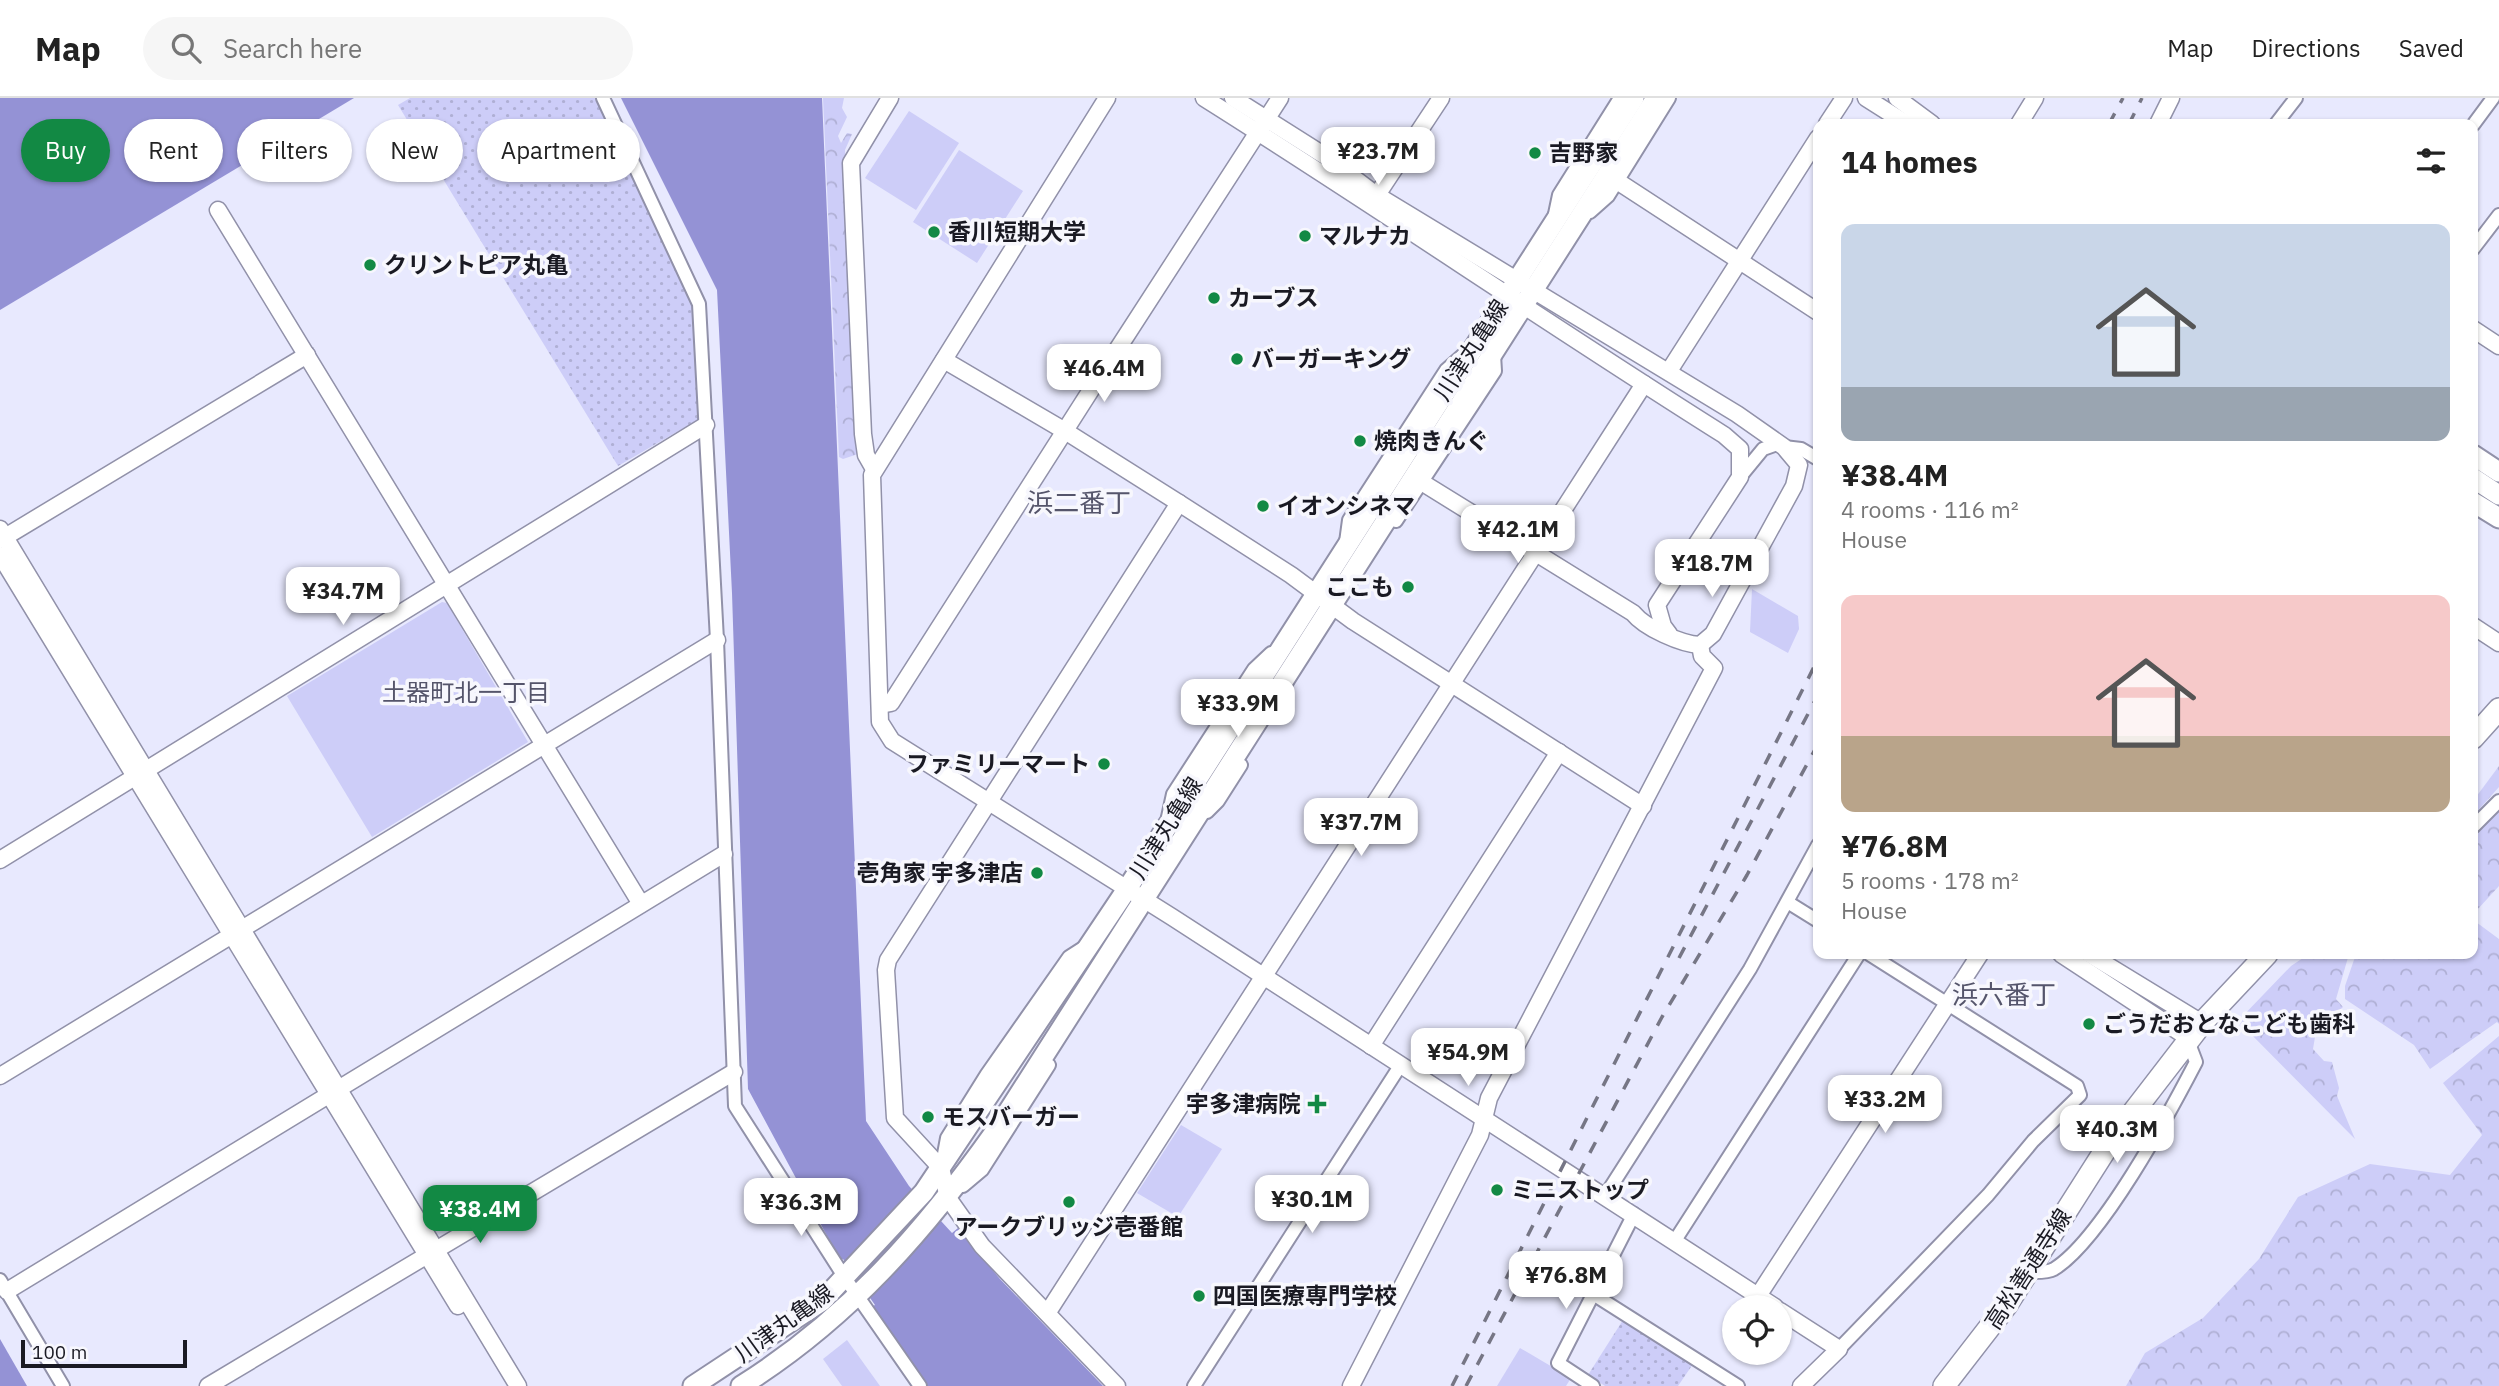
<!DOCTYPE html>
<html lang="en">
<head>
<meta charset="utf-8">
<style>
  body { margin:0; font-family:"IBM Plex Sans","Noto Sans JP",sans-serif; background:#f6f6f6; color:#222; height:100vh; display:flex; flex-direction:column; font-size:26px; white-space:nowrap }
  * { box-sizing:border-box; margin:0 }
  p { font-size:23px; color:#767676 }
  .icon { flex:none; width:38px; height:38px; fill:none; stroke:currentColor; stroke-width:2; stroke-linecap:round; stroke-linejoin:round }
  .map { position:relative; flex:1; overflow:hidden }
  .panel { position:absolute; left:1813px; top:21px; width:665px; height:840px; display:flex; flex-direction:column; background:#fff; border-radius:14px; box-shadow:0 2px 5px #0004 }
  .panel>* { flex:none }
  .banner { position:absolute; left:21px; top:21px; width:665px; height:63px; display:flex; gap:14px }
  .controls { position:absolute; left:1722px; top:1197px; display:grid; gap:14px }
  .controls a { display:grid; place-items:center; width:70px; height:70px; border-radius:50%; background:#fff; box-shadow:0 2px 5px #0004; font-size:35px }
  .scale { position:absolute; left:21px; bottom:18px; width:166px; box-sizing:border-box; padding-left:7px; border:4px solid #1a1a23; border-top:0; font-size:19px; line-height:24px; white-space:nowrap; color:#1a1a23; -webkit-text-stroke:5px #f7f7fd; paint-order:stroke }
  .price { position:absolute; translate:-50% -60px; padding:0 16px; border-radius:14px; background:#fff; color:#222; font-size:23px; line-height:46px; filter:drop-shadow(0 2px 4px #0008) }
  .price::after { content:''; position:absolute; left:50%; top:42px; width:21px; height:16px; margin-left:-10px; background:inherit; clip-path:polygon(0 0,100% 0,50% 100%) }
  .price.on { background:#128944; color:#fff }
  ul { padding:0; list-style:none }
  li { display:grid; align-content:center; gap:14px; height:371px; padding:0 28px }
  li span { display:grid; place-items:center; height:217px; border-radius:14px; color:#555 }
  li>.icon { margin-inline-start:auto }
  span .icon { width:126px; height:126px; fill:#fffc; stroke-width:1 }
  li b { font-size:30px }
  h2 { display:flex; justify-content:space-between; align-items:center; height:84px; padding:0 28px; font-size:30px }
  .pill { padding:0 24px; border-radius:32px; background:#fff; box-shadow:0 2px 5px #0004; font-size:24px; line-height:63px }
  .pill.on { background:#128944; color:#fff }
  header { display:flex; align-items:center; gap:42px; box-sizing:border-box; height:98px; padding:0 35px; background:#fff; border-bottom:2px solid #e0e0e0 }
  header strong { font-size:33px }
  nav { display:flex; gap:38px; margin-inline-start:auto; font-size:24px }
  .search { width:490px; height:63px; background:#f6f6f6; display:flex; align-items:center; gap:18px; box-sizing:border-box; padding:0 24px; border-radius:38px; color:#767676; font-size:26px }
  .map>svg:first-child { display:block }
  .grass { fill:url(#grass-dots) }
  .forest { fill:url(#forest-crowns) }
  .park { fill:#cdcdf8 }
  .water { fill:#9492d5 }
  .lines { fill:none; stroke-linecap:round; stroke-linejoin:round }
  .minor-casing { stroke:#9191a9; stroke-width:16 }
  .tertiary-casing { stroke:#9191a9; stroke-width:19 }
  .secondary-casing { stroke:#9191a9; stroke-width:23 }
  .primary-casing { stroke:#9191a9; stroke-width:24 }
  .minor { stroke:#fff; stroke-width:12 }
  .tertiary { stroke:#fff; stroke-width:16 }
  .secondary { stroke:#fff; stroke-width:19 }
  .primary { stroke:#fff; stroke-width:21 }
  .rail { stroke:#767685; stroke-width:3.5; stroke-dasharray:12 12; stroke-linecap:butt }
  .poi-dot { fill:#128944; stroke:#f7f7fd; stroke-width:2.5 }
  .labels { text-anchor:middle; stroke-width:7; stroke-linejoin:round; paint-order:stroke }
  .poi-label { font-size:23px; font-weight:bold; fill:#1a1a23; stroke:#f7f7fd; text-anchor:start }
  .street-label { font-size:23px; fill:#1a1a23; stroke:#f7f7fd }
  .neighbourhood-label { font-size:24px; fill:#55556b; stroke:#f7f7fd }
  .quarter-label { font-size:26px; fill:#55556b; stroke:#f7f7fd }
</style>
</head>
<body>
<header>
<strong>Map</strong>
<div class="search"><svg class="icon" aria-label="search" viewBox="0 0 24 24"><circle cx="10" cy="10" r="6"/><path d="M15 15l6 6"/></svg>Search here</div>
<nav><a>Map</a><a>Directions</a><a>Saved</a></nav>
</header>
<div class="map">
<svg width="2499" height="1288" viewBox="0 0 2499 1288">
  <defs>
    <pattern id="grass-dots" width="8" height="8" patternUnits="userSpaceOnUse" patternTransform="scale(1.75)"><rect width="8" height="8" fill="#cdcdf8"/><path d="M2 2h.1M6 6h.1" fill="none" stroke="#afafd4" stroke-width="1.8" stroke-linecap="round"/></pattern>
    <pattern id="forest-crowns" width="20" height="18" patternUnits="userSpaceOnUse" patternTransform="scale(1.75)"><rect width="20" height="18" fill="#cdcdf8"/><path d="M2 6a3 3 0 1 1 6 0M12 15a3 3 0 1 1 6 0" fill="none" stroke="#afafd4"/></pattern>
  </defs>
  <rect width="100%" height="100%" fill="#e8e9fe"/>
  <g class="grass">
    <polygon points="410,0 599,0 693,206 699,321 618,368 398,7"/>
    <polygon points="1623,1222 1693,1266 1678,1288 1605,1288 1588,1277"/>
  </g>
  <g class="forest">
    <polygon points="823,0 844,0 842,10 847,19 838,38 841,45 847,35 852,36 845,52 845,66 858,356 843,361 839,359"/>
    <polygon points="2499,668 2499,689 2473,718 2473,703"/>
    <polygon points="2499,704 2499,788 2477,812 2476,824 2499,841 2499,926 2497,924 2430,971 2414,947 2345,901 2345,888 2356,856 2473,856 2473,731"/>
    <polygon points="2309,856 2349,856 2336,901 2343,909 2333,918 2332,928 2315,939 2313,951 2324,963 2332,964 2339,990 2337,998 2355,1041 2238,923 2291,868"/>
    <polygon points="2499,938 2499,1288 2126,1288 2145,1255 2203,1220 2259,1161 2298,1099 2370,1066 2450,1077 2482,1037 2443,985"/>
  </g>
  <g class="park">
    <polygon points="909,13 959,45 916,112 865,80"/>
    <polygon points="959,52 1023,93 977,165 913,124"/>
    <polygon points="1752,491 1798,518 1799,531 1788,555 1750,534"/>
    <polygon points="442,504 447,505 528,644 372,739 287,598"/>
    <polygon points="1181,1027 1222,1051 1178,1119 1137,1095"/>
    <polygon points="847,1242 880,1288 842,1288 823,1261"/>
    <polygon points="1520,1250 1571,1280 1566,1288 1497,1288"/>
  </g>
  <g class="water">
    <polygon points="0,0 354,0 0,212"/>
    <polygon points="621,0 822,0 866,1023 909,1088 952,1135 958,1130 1000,1181 1103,1288 927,1288 871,1209 875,1207 843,1161 840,1162 748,991 732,495 717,192"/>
    <polygon points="0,1241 27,1288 0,1288"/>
  </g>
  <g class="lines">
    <defs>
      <g id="minor">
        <polyline points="603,0 699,206 717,542 735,1008 845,1180 920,1288"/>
        <polyline points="2276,26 2296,0"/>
        <polyline points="2473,27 2493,0"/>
        <polyline points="1590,114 1608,98 1669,0"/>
        <polyline points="1555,116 1559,97 1620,0"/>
        <polyline points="2473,151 2499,117"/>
        <polyline points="1784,349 1801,351 1818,361"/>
        <polyline points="1740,379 1763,351 1777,346"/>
        <polyline points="1396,423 1495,273 1494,257"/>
        <polyline points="1346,444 1349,422 1446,272 1463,257"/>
        <polyline points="1207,714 1218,703 1241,667"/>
        <polyline points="1168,719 1173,696 1254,571 1271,555"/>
        <polyline points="2473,729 2499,703"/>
        <polyline points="1789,805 1818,823"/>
        <polyline points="944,1056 947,1040 987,976 1069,859 1083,850"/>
        <polyline points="963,1088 982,1072 1049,967"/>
        <polyline points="1605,1098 1750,871 1818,747"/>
        <polyline points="1674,1144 1859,856"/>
        <path d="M2028,1174C2035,1174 2047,1175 2054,1171C2101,1142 2169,1016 2196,964L2188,943"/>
        <polyline points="0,1182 63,1288"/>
        <polyline points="1593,1196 1738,1288"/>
        <polyline points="1839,1251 1988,1097 2033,1043 2080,997 2077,988 1869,856"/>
        <polyline points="1194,1288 1400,968"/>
        <polyline points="1593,1288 1558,1265 1634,1116"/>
      </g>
      <g id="tertiary">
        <polyline points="1107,0 872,377 880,624 892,643 1172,819 1775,1209"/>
        <path d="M1204,0C1379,110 1549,227 1724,337L1740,351V379L1657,507L1663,528L1669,536"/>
        <path d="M1233,0L1325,58L1375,96L1737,316L1784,349L1799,367L1794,388L1713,536L1700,547C1681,546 1645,530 1633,515L1423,385"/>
        <polyline points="1866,0 1907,26"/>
        <polyline points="1897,0 1932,26"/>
        <polyline points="1827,26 1844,0"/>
        <polyline points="2019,26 2035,0"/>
        <polyline points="2158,26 2171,0"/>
        <polyline points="1617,83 1818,214"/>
        <polyline points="1371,106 1441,0"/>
        <polyline points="218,112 641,806"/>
        <polyline points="2473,231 2499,248"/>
        <polyline points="1115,255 1280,0"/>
        <polyline points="944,262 1065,333 1179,405 1291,477 1353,523 1643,708"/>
        <polyline points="1669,273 1818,40"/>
        <polyline points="874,371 866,357 863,336 851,65 890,0"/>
        <polyline points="0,431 518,1288"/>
        <polyline points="0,442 307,257"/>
        <polyline points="0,457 458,1208"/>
        <polyline points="2473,528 2499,545"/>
        <polyline points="880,607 891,605 1112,259"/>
        <polyline points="0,762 706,327"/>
        <polyline points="2061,856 2190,941"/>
        <polyline points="2089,856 2202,925"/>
        <polyline points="1371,948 1559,654"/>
        <polyline points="0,978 717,542"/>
        <polyline points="7,1193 724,756"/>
        <polyline points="1758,1198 1980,856"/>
        <polyline points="1780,1213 1839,1251 1801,1288"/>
        <polyline points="1048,1214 1644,286"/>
        <polyline points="208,1288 734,974"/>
        <polyline points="1117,1288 982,1148 948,1100 941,1070 895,1020 886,872 888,862 1179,405"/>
        <polyline points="1351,1288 1480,1037 1489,1000 1714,570 1702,558 1700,547"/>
      </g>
      <g id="secondary">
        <polyline points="2473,357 2499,374"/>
        <polyline points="2473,380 2499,397"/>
        <polyline points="2473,404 2499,420"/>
        <polyline points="693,1288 822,1203 924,1094 1127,791 1634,0"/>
        <path d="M741,1288C848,1221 925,1133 997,1031L1656,0"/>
      </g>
      <g id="primary">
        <polyline points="2473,640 2499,611"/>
        <polyline points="1944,1288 2006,1208 2111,1043 2202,925 2267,856"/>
      </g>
    </defs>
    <use href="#minor" class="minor-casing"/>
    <use href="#tertiary" class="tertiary-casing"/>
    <use href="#secondary" class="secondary-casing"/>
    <use href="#primary" class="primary-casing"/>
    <use href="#minor" class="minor"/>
    <use href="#tertiary" class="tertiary"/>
    <use href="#secondary" class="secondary"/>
    <use href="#primary" class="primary"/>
    <g class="rail">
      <polyline points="2109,26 2123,0"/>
      <polyline points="2129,26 2142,0"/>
      <polyline points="1679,860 1818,597"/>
      <polyline points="1452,1288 1818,561"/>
      <polyline points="1466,1288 1662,919 1747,777 1818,646"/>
    </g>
  </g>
  <g class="poi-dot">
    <circle cx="1535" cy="55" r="7"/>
    <circle cx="934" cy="134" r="7"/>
    <circle cx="1305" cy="138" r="7"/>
    <circle cx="370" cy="167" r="7"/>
    <circle cx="1214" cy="200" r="7"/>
    <circle cx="1237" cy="261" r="7"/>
    <circle cx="1360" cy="343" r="7"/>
    <circle cx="1263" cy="408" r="7"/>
    <circle cx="1408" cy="489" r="7"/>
    <circle cx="1104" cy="666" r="7"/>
    <circle cx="1037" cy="775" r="7"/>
    <circle cx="2089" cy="926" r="7"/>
    <path d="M1313.5 995.5h7v7h7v7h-7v7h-7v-7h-7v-7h7z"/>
    <circle cx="928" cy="1019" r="7"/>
    <circle cx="1497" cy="1092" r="7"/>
    <circle cx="1069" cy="1104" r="7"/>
    <circle cx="1199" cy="1198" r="7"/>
  </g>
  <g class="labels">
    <g class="poi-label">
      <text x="1549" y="63">吉野家</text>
      <text x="948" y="142">香川短期大学</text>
      <text x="1319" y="146">マルナカ</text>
      <text x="384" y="175">クリントピア丸亀</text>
      <text x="1228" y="208">カーブス</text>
      <text x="1251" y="269">バーガーキング</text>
      <text x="1374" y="351">焼肉きんぐ</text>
      <text x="1277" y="416">イオンシネマ</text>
      <text x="1394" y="497" text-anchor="end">ここも</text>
      <text x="1090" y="674" text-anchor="end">ファミリーマート</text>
      <text x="1023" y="783" text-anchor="end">壱角家 宇多津店</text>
      <text x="2103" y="934">ごうだおとなこども歯科</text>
      <text x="1301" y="1014" text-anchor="end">宇多津病院</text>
      <text x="942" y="1027">モスバーガー</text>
      <text x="1511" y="1100">ミニストップ</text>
      <text x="1069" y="1137" text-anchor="middle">アークブリッジ壱番館</text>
      <text x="1213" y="1206">四国医療専門学校</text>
    </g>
    <g class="street-label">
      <text transform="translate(1471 252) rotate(-57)" y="8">川津丸亀線</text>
      <text transform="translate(1166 730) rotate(-58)" y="8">川津丸亀線</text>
      <text transform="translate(2028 1171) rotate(-57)" y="8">高松善通寺線</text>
      <text transform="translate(784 1225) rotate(-36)" y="8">川津丸亀線</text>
    </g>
    <g class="neighbourhood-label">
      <text x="466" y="603">土器町北一丁目</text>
    </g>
    <g class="quarter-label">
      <text x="1079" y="414">浜二番丁</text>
      <text x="2004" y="906">浜六番丁</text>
    </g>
  </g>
</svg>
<div class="controls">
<a><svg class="icon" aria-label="locate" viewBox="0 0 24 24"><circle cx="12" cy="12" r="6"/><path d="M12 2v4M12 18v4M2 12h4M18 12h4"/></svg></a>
</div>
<div class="scale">100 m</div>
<b class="price" style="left:1378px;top:89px">¥23.7M</b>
<b class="price" style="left:1104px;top:306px">¥46.4M</b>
<b class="price" style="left:1518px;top:467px">¥42.1M</b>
<b class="price" style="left:1712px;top:501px">¥18.7M</b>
<b class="price" style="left:343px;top:529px">¥34.7M</b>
<b class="price" style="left:1238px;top:641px">¥33.9M</b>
<b class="price" style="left:1361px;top:760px">¥37.7M</b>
<b class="price" style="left:1468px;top:990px">¥54.9M</b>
<b class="price" style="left:1885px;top:1037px">¥33.2M</b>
<b class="price" style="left:2117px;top:1067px">¥40.3M</b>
<b class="price" style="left:1312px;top:1137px">¥30.1M</b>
<b class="price" style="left:801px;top:1140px">¥36.3M</b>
<b class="price on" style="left:480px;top:1147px">¥38.4M</b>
<b class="price" style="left:1566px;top:1213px">¥76.8M</b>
<div class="banner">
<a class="pill on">Buy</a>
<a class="pill">Rent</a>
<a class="pill">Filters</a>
<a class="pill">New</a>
<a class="pill">Apartment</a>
</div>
<section class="panel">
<h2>14 homes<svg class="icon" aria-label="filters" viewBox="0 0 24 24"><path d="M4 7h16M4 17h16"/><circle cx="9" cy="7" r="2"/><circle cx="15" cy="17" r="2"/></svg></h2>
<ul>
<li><span style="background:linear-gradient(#c9d6e8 75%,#9aa5b1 0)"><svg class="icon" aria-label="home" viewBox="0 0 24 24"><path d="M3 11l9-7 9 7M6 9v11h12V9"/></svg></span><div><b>¥38.4M</b><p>4 rooms · 116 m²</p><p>House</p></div></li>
<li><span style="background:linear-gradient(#f6c9c9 65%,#b9a48a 0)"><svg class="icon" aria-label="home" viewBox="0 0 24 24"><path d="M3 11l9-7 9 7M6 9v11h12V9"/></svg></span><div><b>¥76.8M</b><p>5 rooms · 178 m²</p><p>House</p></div></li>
</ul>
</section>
</div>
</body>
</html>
